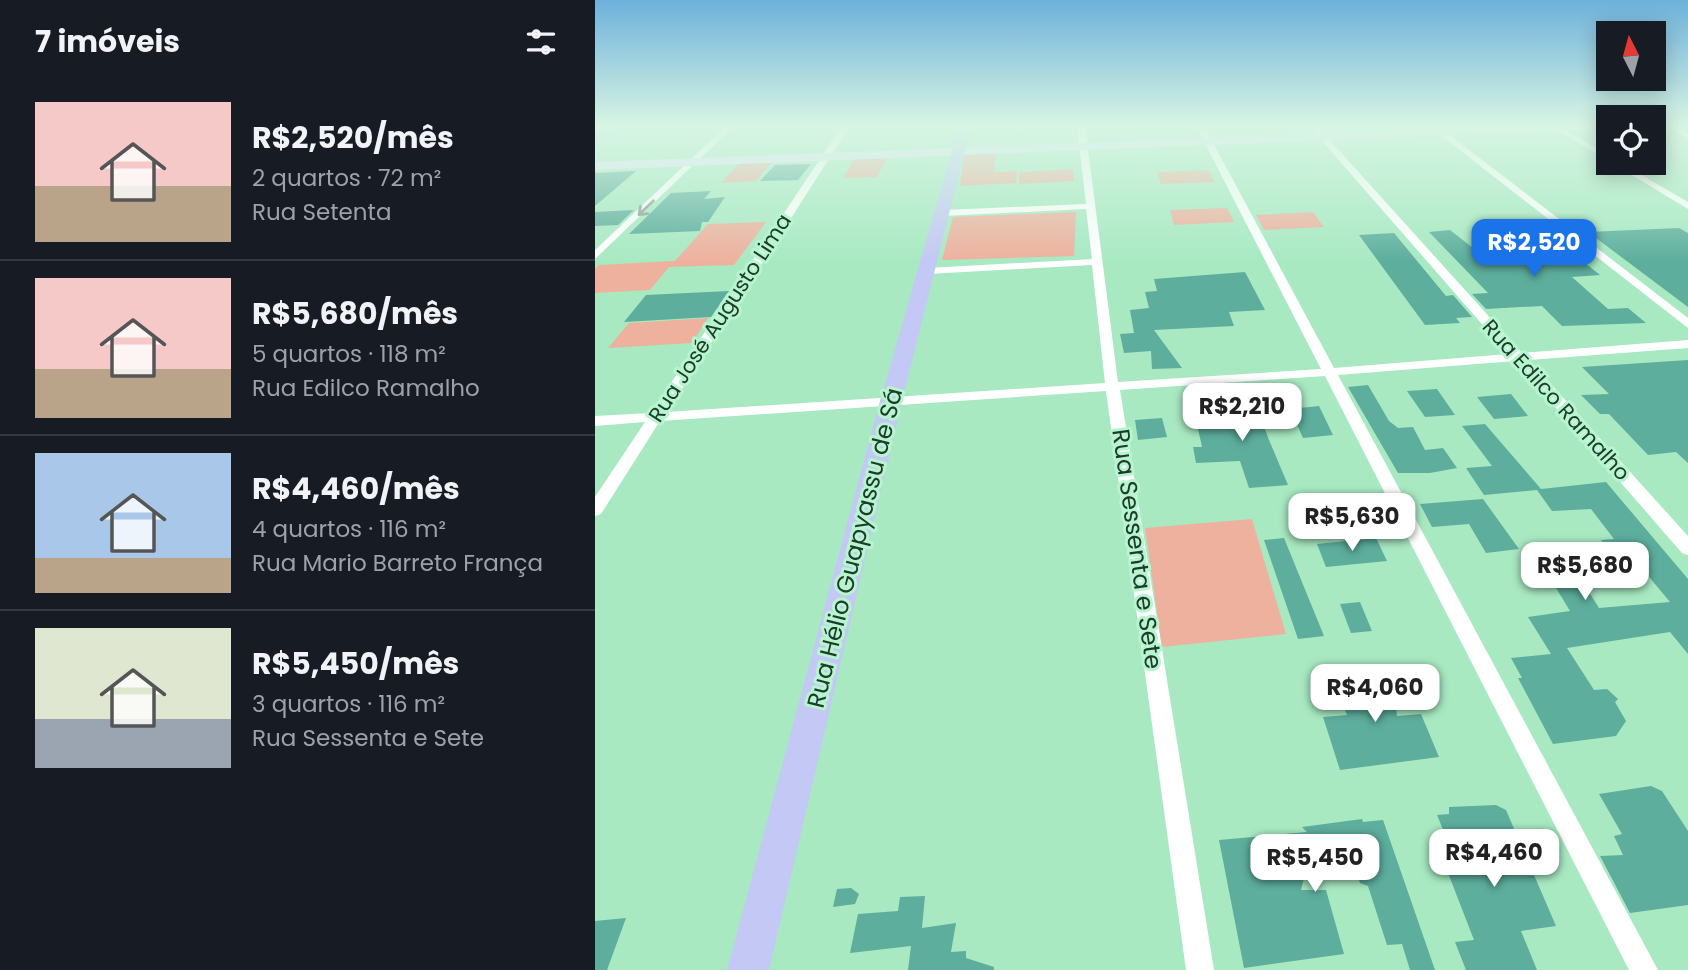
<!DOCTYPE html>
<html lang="pt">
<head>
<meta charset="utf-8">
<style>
  body { margin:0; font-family:Poppins,sans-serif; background:#20242c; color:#f1f3f6; height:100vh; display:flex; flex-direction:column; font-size:26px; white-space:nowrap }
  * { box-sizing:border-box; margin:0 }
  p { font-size:23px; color:#9ea1a6 }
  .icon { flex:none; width:38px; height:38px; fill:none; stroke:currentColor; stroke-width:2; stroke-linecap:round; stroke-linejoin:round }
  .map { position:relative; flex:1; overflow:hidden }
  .drawer { display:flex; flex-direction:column; background:#171b24; width:595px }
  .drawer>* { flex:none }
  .needle { width:46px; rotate:354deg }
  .tools { position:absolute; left:1001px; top:21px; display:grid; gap:14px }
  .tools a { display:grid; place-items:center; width:70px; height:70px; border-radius:0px; background:#171b24; box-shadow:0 4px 18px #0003; font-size:35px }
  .price { position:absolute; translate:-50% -60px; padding:0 16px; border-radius:14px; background:#fff; color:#222; font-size:23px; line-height:46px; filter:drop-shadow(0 2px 4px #0008) }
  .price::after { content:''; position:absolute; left:50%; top:42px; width:21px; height:16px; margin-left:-10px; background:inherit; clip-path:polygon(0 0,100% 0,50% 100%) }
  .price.on { background:#1a73e8; color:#fff }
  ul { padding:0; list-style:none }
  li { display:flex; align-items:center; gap:21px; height:175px; padding:0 35px }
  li+li { border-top:2px solid #363941 }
  li span { display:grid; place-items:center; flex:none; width:196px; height:140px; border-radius:0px; color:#555 }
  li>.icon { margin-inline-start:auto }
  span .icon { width:84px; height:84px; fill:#fffc; stroke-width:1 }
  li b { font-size:30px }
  h2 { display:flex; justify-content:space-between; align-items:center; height:84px; padding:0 35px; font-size:30px }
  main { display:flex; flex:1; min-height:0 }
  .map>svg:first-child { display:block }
  .green { fill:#eeb19e }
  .building { fill:#5dae9d }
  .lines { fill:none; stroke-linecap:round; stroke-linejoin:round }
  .street { fill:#fff; fill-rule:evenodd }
  .secondary { fill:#e1e4f9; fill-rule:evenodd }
  .primary { fill:#c3c8f4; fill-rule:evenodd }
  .oneway { stroke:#909c95 }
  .labels { text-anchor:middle; stroke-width:6; stroke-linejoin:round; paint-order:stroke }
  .far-street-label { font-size:21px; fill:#203a2b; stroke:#b5f6cf }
  .street-label { font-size:24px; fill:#203a2b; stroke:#b5f6cf }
</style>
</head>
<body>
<main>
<section class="drawer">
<h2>7 imóveis<svg class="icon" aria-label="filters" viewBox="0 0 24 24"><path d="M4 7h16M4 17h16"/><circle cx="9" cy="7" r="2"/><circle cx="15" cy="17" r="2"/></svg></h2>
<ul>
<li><span style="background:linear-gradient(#f6c9c9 60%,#b9a48a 0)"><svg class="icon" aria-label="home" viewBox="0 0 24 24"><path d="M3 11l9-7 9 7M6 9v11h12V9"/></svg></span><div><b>R$2,520/mês</b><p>2 quartos · 72 m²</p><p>Rua Setenta</p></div></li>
<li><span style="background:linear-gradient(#f6c9c9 65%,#b9a48a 0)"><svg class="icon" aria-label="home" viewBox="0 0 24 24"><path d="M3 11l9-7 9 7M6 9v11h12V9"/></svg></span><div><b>R$5,680/mês</b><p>5 quartos · 118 m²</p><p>Rua Edilco Ramalho</p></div></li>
<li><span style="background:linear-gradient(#a9c7e8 75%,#b9a48a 0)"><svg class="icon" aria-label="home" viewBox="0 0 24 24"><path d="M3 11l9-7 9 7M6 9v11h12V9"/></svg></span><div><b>R$4,460/mês</b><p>4 quartos · 116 m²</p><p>Rua Mario Barreto França</p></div></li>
<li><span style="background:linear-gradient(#dfe7d0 65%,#9aa5b1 0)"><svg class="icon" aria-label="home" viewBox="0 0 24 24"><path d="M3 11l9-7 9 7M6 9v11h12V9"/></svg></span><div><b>R$5,450/mês</b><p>3 quartos · 116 m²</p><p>Rua Sessenta e Sete</p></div></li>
</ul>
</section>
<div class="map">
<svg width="1093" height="970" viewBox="0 0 1093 970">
  <rect width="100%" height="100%" fill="#a8e9c2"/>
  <g class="green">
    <polygon points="401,153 398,172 422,171 421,183 365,186 369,155"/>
    <polygon points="292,158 282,177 248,178 259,159"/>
    <polygon points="177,162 161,181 126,183 144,163"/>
    <polygon points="478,169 479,181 424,184 424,172"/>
    <polygon points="614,170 619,182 566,184 562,172"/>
    <polygon points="632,208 639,222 579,225 575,210"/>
    <polygon points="481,212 479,256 347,260 358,217"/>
    <polygon points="718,212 729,227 669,230 661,215"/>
    <polygon points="171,222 139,265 74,267 55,290 0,293 0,269 4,265 80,261 113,224"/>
    <polygon points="113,318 97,343 13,348 34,323"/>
    <polygon points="657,519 691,634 567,647 550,528"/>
  </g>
  <g class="building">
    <polygon points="216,164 203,180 165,181 180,165"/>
    <polygon points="41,171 0,206 0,173"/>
    <polygon points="116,191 109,199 130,197 113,222 107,222 105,231 34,234 76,193"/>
    <polygon points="39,210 23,225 0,226 0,212"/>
    <polygon points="1084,228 1093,233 1093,307 993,232"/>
    <polygon points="855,230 878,248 932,246 920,236 954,234 1005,275 977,277 1013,309 1033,308 1051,323 967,326 947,306 891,309 877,294 893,293 834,232"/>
    <polygon points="799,233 851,296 858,295 877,317 861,318 865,323 830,325 764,235"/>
    <polygon points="650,272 670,310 634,312 639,326 559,330 587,368 557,369 556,351 529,353 525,334 539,333 535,310 554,308 550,292 562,291 559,279"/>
    <polygon points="134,291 116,317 29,322 51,295"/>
    <polygon points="1093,360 1093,463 1081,452 1053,455 1014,414 1005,414 986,395 1014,394 987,367"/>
    <polygon points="773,385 794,421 803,428 818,427 830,450 848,448 862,468 835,473 803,473 753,387"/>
    <polygon points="842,389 860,415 830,417 812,391"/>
    <polygon points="656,391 674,440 693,485 654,488 645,461 601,463 598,447 607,447 602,424 637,421 628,393"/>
    <polygon points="916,394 933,416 899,419 882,397"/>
    <polygon points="724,406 738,435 708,438 695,409"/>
    <polygon points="567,418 572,437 543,440 540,420"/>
    <polygon points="890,424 946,489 1011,482 1093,579 1093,654 1075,632 972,648 999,690 1012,689 1023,699 1020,702 1031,721 1021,736 958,744 923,678 927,678 916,658 956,654 933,617 975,611 955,578 984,576 1004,608 1075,602 1045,566 1027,568 1006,540 1019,539 996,509 957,511 942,490 889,495 871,468 897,466 867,426"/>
    <polygon points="888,499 924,549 891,553 874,524 837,527 825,504"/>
    <polygon points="689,538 729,636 703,639 669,540"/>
    <polygon points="781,538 792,561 731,567 722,544"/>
    <polygon points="765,602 777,631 756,633 745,604"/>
    <polygon points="761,668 765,674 797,672 802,716 826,714 844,757 745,770 728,717 752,715 735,672"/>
    <polygon points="1056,786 1067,791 1093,831 1093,905 1035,913 1005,856 1028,855 1019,836 1027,834 1004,794"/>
    <polygon points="901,805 911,810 961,926 926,931 942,970 871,970 860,942 879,940 853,873 865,870 842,815 854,814 854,807"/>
    <polygon points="767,819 768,822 788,820 840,970 815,970 807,944 792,945 773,886 765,883 754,853 747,866 716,836 718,843 706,890 731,890 749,954 649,968 624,840 712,832 707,827"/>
    <polygon points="256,888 264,894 260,904 238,907 242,889"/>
    <polygon points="330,896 327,928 361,923 356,952 371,951 371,958 399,967 399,970 313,970 316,946 255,953 263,914 303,911 305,897"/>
    <polygon points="31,918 12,970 0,970 0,921"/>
  </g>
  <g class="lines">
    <g class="street">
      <polygon points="131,126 139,126 0,259 0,250"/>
      <polygon points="247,126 255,126 72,412 510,383 497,265 333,274 328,271 333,268 497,259 491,209 348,216 343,213 348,210 491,204 482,126 490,126 523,382 726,369 601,126 609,126 739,368 913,354 714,126 722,126 927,353 1093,340 1093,348 934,360 1093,536 1093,555 1087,553 920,361 743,375 1063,970 1034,970 730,376 525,390 619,970 591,970 511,391 65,421 6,514 0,516 0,497 50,422 0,426 0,416 56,413"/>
      <polygon points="834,126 843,126 1093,318 1093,328"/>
      <polygon points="955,126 964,126 1013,155 1013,160"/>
      <polygon points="1069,126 1079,126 1093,133 1093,138"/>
      <polygon points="1017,163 1026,163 1093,202 1093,209"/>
    </g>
    <polygon class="secondary" points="923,126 1010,126 1005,129 0,170 0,162"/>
    <g class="primary">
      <polygon points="11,126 25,126 0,143 0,134"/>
      <polygon points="364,126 376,126 307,401 174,970 132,970 285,401"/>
    </g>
  </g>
  <defs><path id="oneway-shaft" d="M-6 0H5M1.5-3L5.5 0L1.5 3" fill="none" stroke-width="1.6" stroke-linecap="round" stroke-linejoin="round" transform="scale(1.75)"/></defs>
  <use class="oneway" href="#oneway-shaft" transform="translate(51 208) rotate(136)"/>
  <linearGradient id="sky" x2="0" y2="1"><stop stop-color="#6db1da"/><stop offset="0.48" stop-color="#d8f5e4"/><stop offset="1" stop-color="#d8f5e4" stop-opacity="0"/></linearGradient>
  <rect width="1093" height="262" fill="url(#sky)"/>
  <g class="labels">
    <g class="far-street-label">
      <text transform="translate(125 318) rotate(-57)" y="7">Rua José Augusto Lima</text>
      <text transform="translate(961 400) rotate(48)" y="7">Rua Edilco Ramalho</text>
    </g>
    <g class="street-label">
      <text transform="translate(260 548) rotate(-76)" y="8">Rua Hélio Guapyassu de Sá</text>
      <text transform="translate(542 549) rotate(82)" y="8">Rua Sessenta e Sete</text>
    </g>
  </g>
</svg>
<div class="tools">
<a><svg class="needle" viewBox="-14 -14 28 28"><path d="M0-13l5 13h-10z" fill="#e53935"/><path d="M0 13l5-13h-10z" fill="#9ea1a6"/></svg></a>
<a><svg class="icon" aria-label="locate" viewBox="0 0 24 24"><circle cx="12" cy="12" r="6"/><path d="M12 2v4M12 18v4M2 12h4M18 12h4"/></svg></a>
</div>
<b class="price on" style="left:939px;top:279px">R$2,520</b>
<b class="price" style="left:647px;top:443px">R$2,210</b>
<b class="price" style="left:757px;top:553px">R$5,630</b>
<b class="price" style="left:990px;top:602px">R$5,680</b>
<b class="price" style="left:780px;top:724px">R$4,060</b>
<b class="price" style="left:899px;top:889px">R$4,460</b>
<b class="price" style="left:720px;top:894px">R$5,450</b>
</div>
</main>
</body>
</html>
